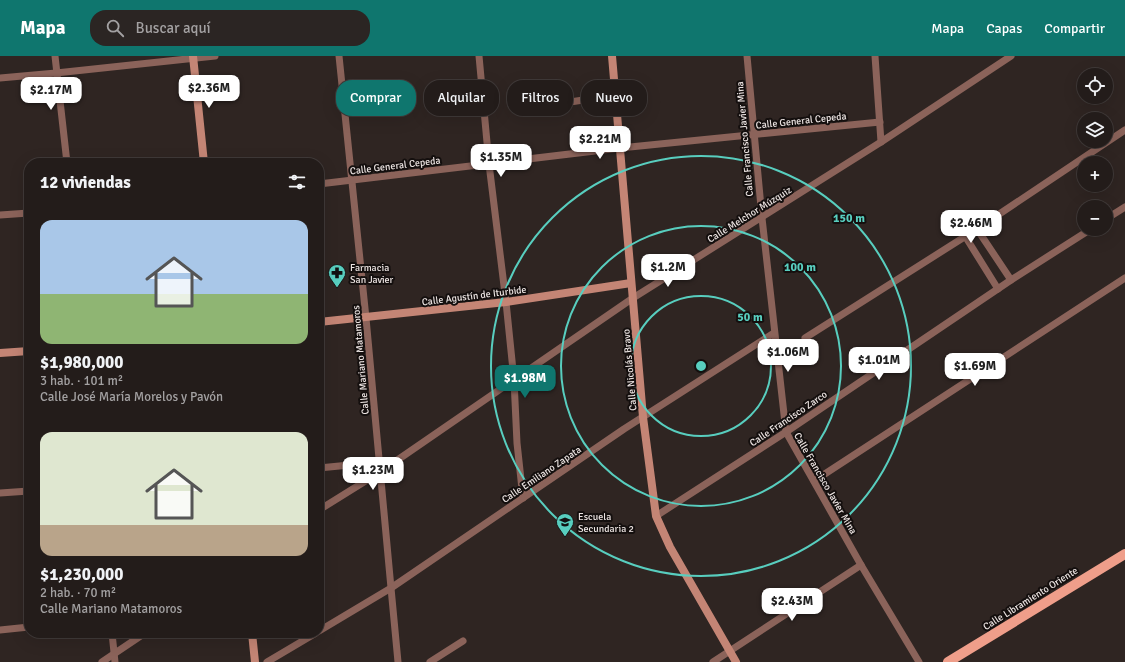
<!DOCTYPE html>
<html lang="es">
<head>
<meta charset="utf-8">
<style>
  body { margin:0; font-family:Signika,sans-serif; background:#2b2523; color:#f1f3f6; height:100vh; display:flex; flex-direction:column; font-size:15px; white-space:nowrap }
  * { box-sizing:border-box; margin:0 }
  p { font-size:13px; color:#a3a1a2 }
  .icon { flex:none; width:22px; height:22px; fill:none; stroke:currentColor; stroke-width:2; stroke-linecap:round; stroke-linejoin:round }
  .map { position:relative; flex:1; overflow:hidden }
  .side { position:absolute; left:24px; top:102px; width:300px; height:480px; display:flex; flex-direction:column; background:#231c1a; border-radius:16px; box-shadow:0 4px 16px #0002,0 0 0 1px #403a39 }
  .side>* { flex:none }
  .banner { position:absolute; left:336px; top:24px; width:380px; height:36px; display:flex; gap:8px }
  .fabs { position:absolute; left:1077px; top:12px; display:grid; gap:8px }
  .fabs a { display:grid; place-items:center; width:36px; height:36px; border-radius:50%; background:#231c1a; box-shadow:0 4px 16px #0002,0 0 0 1px #403a39; font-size:20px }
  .price { position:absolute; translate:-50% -34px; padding:0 9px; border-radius:8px; background:#fff; color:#222; font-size:13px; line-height:26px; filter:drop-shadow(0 1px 2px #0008) }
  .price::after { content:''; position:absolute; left:50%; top:24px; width:12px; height:9px; margin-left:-6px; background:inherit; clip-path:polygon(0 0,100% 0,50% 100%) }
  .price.current { background:#0f766e; color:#fff }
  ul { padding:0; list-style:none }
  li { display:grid; align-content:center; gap:8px; height:212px; padding:0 16px }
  li span { display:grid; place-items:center; height:124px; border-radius:12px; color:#555 }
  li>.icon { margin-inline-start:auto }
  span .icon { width:72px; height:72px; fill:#fffc; stroke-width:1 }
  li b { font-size:17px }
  h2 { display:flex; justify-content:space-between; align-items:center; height:48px; padding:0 16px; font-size:17px }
  .pill { padding:0 14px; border-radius:16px; background:#231c1a; box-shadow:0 4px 16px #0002,0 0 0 1px #403a39; font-size:14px; line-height:36px }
  .pill.current { background:#0f766e; color:#fff }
  header { display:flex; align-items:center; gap:24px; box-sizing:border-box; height:56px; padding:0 20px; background:#0f766e; color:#fff }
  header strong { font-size:19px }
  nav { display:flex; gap:22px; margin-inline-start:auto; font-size:14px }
  .search { width:280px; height:36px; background:#2b2523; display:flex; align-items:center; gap:10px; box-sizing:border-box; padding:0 14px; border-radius:16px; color:#a3a1a2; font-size:15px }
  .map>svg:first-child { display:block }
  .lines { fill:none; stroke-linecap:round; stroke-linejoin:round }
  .street { stroke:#8b635a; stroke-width:7 }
  .secondary { stroke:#c48575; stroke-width:8 }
  .primary { stroke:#ef9e8a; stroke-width:10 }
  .ring { fill:none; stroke:#58cebf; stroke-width:2 }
  .labels { text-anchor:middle; stroke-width:4; stroke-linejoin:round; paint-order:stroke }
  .street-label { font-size:10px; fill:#ede5e3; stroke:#140f0e }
  .poi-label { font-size:10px; fill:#ede5e3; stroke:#140f0e; text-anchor:start }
  .centre { fill:#58cebf; stroke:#140f0e; stroke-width:2 }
  .ring-label { font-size:12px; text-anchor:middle; font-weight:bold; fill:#58cebf; stroke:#140f0e; stroke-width:4; stroke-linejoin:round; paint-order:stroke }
</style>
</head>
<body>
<header>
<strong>Mapa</strong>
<div class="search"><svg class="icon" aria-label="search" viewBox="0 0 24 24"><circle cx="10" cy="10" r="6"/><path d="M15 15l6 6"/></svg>Buscar aquí</div>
<nav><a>Mapa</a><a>Capas</a><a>Compartir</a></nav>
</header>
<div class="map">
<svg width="1125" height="606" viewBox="0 0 1125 606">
  <rect width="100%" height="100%" fill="#2f2522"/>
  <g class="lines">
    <g class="street">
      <polyline points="55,0 67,107"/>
      <polyline points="339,0 366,262 391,532 398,606"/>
      <polyline points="479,0 489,108 506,246 514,324 517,387 523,442"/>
      <polyline points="747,0 762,162 786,376 861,509 919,606"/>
      <polyline points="875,0 881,86"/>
      <polyline points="0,22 56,17 215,0"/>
      <polyline points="557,48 616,39"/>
      <polyline points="319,128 620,92 880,66"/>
      <polyline points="0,159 29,157"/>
      <polyline points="1106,163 1125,151"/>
      <polyline points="977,173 1011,224"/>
      <polyline points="965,180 998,233"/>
      <polyline points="805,282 977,173 1125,74"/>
      <polyline points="319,412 380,406"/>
      <polyline points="814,425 1125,222"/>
      <polyline points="0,437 29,435"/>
      <polyline points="319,454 380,416 633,242 881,86 1011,0"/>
      <polyline points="656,460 786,376 1011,224 1091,173"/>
      <polyline points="0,574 29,571"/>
      <polyline points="319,575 391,532 624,373 774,277"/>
      <polyline points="112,577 115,606"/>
      <polyline points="102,606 145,577"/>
      <polyline points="267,606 316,577"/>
      <polyline points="430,606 463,585"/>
      <polyline points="713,606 861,509"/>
    </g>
    <g class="secondary">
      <polyline points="193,0 204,107"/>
      <polyline points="612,0 643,361 656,460 670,491 736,606"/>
      <polyline points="319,266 506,246 631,227"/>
      <polyline points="0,297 29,295"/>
      <polyline points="252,577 255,606"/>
    </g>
    <polyline class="primary" points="948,606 1125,498"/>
  </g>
  <g class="ring">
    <circle cx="701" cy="310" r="70"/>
    <circle cx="701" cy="310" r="140"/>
    <circle cx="701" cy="310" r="210"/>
  </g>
  <defs>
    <symbol id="pharmacy-pin" viewBox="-11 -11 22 30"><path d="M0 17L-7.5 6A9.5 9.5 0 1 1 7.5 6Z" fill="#58cebf" stroke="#140f0e"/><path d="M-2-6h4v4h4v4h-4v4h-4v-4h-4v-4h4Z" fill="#111"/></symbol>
    <symbol id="school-pin" viewBox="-11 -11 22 30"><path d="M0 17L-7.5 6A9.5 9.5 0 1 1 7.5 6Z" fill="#58cebf" stroke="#140f0e"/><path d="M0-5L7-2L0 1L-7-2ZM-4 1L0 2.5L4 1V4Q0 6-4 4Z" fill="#111"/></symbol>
  </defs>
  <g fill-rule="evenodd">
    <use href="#pharmacy-pin" x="327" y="207" width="20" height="27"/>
    <use href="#school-pin" x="555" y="456" width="20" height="27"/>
  </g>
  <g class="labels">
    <g class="street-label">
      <text transform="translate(801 64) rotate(-6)" y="4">Calle General Cepeda</text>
      <text transform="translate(744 83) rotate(-95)" y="4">Calle Francisco Javier Mina</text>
      <text transform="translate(395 109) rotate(-7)" y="4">Calle General Cepeda</text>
      <text transform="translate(749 158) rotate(-32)" y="4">Calle Melchor Múzquiz</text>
      <text transform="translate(474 239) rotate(-7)" y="4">Calle Agustín de Iturbide</text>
      <text transform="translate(360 304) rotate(-95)" y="4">Calle Mariano Matamoros</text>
      <text transform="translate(629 314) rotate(-95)" y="4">Calle Nicolás Bravo</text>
      <text transform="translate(788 362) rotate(-34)" y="4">Calle Francisco Zarco</text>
      <text transform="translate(541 418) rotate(-34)" y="4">Calle Emiliano Zapata</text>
      <text transform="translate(826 427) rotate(60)" y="4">Calle Francisco Javier Mina</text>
      <text transform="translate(1030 542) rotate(-32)" y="4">Calle Libramiento Oriente</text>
    </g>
    <g class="poi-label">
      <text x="350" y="215">Farmacia<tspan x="350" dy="12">San Javier</tspan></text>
      <text x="578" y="464">Escuela<tspan x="578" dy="12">Secundaria 2</tspan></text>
    </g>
  </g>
  <circle cx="701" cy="310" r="6" class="centre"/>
  <g class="ring-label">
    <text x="849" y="166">150 m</text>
    <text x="800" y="215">100 m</text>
    <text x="750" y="265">50 m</text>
  </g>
</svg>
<div class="fabs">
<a><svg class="icon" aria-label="locate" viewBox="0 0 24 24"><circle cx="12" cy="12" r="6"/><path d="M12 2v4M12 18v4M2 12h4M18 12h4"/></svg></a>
<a><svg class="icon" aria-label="layers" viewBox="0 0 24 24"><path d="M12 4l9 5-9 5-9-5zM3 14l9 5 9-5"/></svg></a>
<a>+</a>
<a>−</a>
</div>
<b class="price" style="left:209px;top:53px">$2.36M</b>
<b class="price" style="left:51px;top:55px">$2.17M</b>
<b class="price" style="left:600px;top:104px">$2.21M</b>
<b class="price" style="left:501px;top:122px">$1.35M</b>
<b class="price" style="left:971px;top:188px">$2.46M</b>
<b class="price" style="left:668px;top:232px">$1.2M</b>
<b class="price" style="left:788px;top:317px">$1.06M</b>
<b class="price" style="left:879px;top:325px">$1.01M</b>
<b class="price" style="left:975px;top:331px">$1.69M</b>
<b class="price current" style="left:525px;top:343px">$1.98M</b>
<b class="price" style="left:373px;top:435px">$1.23M</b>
<b class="price" style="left:792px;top:566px">$2.43M</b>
<div class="banner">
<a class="pill current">Comprar</a>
<a class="pill">Alquilar</a>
<a class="pill">Filtros</a>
<a class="pill">Nuevo</a>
</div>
<section class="side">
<h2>12 viviendas<svg class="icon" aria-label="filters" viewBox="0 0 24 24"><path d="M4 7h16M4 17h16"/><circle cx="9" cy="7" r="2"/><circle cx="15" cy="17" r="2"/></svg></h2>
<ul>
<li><span style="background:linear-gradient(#a9c7e8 60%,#8fb573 0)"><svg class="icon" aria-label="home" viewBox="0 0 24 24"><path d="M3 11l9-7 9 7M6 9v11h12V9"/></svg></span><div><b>$1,980,000</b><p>3 hab. · 101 m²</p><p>Calle José María Morelos y Pavón</p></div></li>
<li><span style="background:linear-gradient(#dfe7d0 75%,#b9a48a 0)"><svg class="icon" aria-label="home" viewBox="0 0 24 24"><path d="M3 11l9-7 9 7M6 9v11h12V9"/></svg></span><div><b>$1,230,000</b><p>2 hab. · 70 m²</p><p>Calle Mariano Matamoros</p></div></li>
</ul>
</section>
</div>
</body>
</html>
